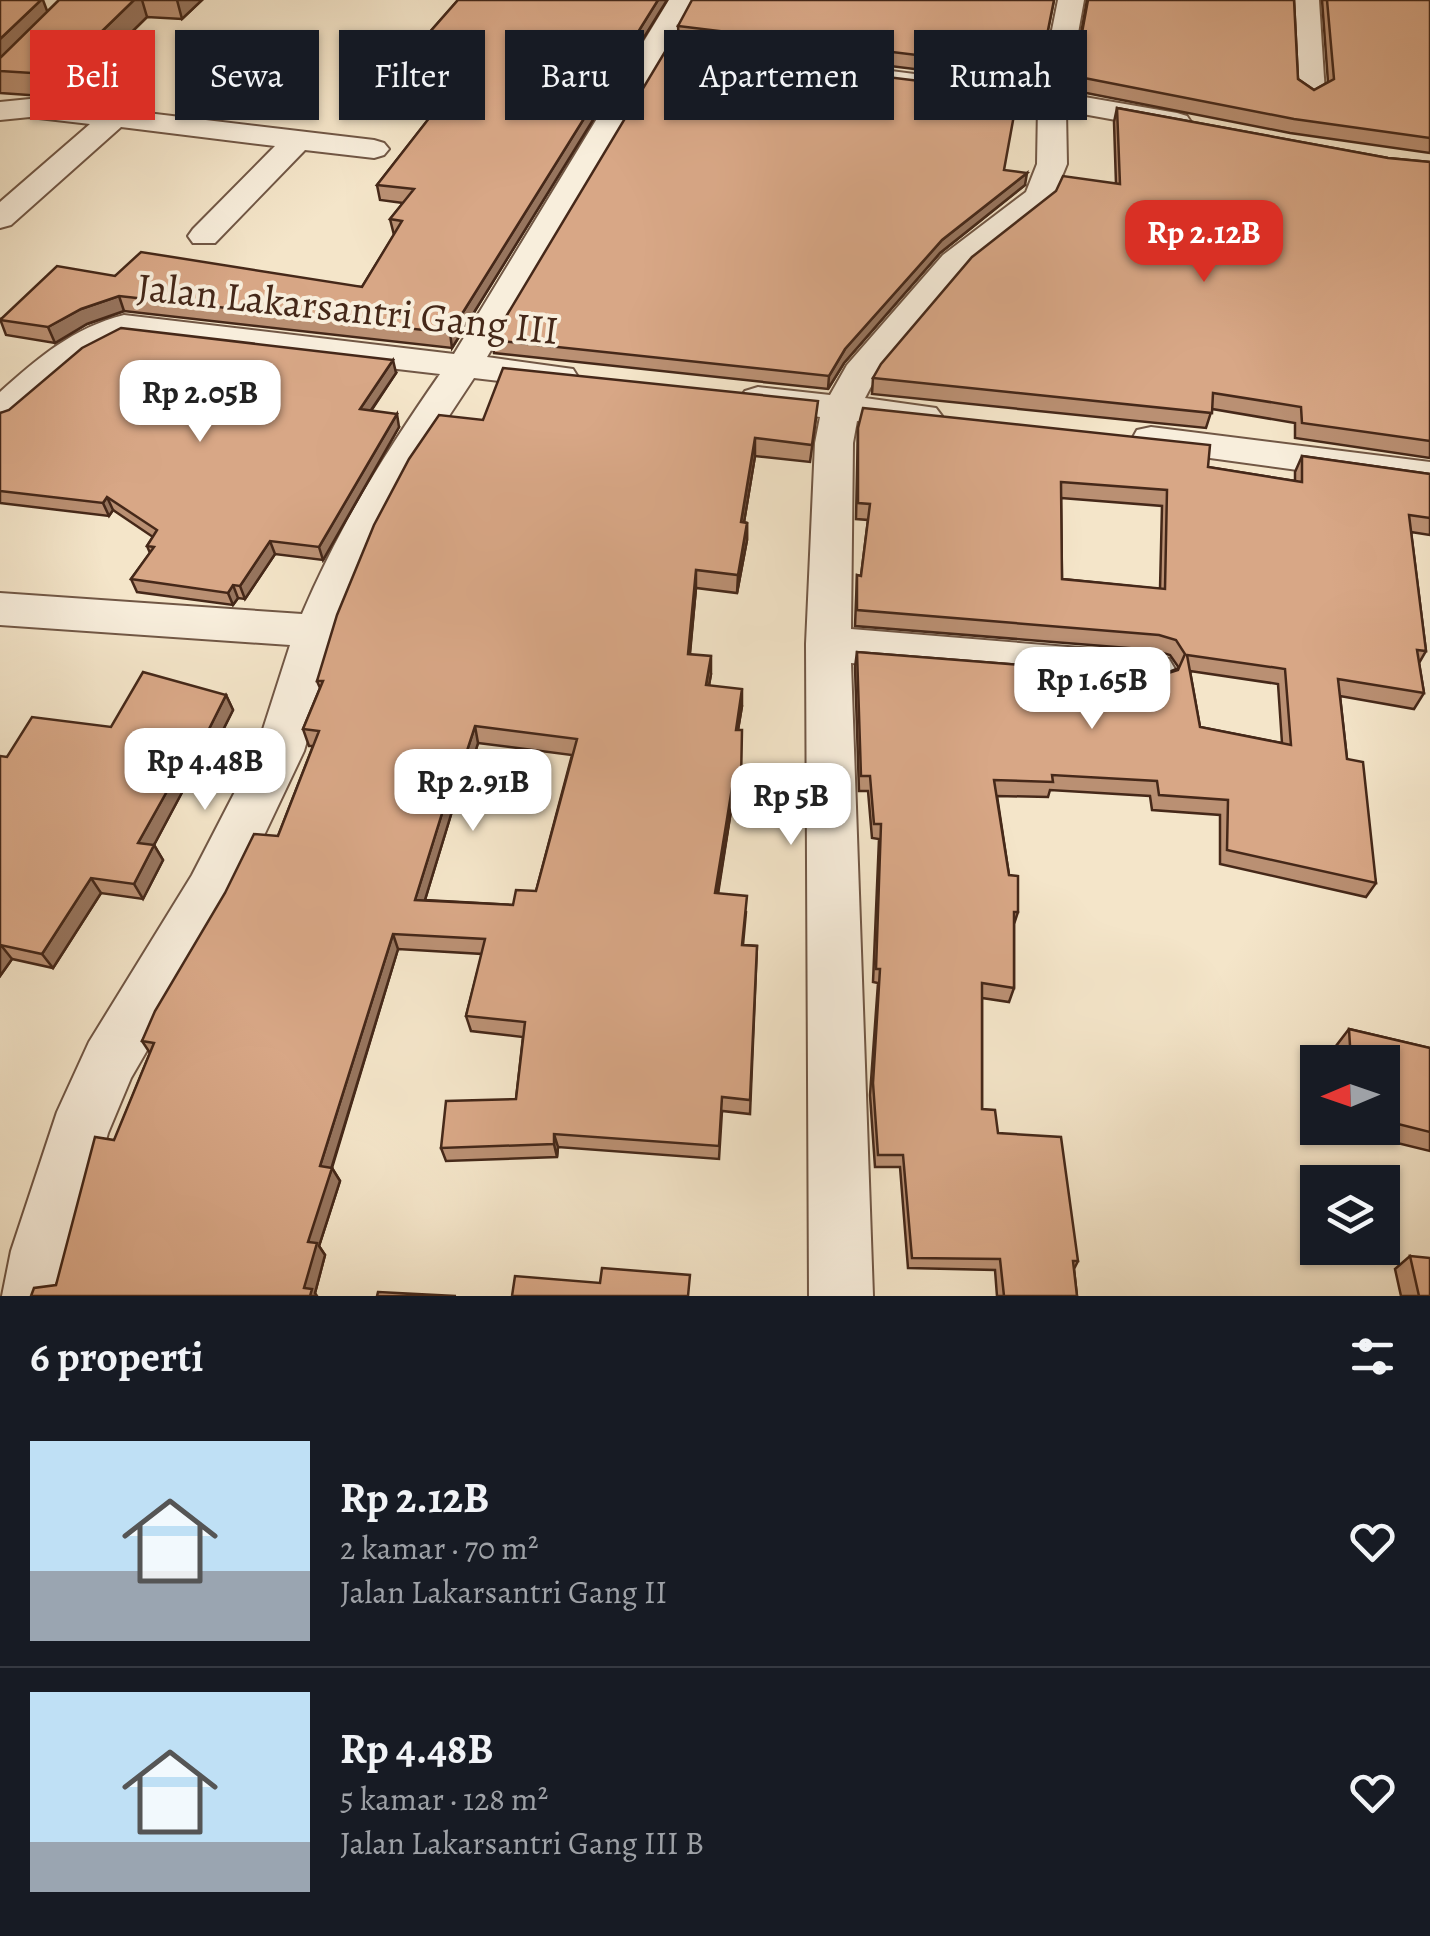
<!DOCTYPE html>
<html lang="id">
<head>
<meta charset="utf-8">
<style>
  body { margin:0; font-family:Alegreya,serif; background:#20242c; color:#f1f3f6; height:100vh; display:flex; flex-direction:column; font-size:38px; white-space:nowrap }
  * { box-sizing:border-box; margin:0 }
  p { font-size:32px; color:#9ea1a6 }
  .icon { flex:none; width:55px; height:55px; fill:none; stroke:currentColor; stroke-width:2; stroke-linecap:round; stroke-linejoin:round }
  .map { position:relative; height:1296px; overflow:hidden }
  .sheet { display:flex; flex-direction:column; background:#171b24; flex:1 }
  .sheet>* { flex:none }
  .top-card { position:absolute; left:30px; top:30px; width:1370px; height:90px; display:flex; gap:20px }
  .needle { width:65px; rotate:268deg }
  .fabs { position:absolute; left:1300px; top:1045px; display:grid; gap:20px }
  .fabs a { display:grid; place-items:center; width:100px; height:100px; border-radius:0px; background:#171b24; box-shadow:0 2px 8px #0004; font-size:50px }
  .price { position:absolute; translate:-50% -85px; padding:0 22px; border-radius:20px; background:#fff; color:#222; font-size:32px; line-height:65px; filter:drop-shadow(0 2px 5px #0008) }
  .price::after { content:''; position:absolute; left:50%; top:60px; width:30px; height:22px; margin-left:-15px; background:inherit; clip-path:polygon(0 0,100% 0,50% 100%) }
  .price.active { background:#d93025; color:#fff }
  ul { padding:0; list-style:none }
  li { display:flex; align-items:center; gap:30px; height:250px; padding:0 30px }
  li+li { border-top:2px solid #363941 }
  li span { display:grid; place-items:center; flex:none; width:280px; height:200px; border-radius:0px; color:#555 }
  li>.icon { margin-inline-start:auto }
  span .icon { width:120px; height:120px; fill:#fffc; stroke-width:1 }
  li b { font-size:42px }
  h2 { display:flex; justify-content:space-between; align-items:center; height:120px; padding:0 30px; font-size:42px }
  .pill { padding:0 35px; border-radius:0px; background:#171b24; box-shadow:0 2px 8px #0004; font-size:35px; line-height:90px }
  .pill.active { background:#d93025; color:#fff }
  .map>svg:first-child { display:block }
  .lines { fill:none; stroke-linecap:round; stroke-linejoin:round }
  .street-casing { stroke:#715745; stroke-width:4 }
  .street { fill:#f8eedc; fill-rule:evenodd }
  .wall { fill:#ba9073; stroke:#452819; stroke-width:2.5; fill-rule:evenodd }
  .shaded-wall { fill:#97755e; stroke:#452819; stroke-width:2.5 }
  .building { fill:#d8a786; stroke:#452819; stroke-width:2.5; fill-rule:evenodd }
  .labels { text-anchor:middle; stroke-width:8; stroke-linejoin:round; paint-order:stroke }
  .street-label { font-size:40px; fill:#452819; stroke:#f8eedc }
</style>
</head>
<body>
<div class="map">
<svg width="1430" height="1296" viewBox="0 0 1430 1296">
  <rect width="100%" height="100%" fill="#f4e5c9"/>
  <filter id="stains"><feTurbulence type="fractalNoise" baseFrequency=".002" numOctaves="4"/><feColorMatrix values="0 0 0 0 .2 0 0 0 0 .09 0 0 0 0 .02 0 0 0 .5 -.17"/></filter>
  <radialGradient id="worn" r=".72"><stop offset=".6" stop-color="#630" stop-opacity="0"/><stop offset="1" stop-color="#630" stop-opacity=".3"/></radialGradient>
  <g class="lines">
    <defs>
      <g id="street">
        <path d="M669,0H695L673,43L1040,90L1058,0H1084L1067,94L1177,113L1187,116L1191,122L1187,128L1177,131L1066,111L1067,164L1051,203L967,269L876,377L865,398L936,408L942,416L936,424L923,428L857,421L853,443L851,629L1153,654L1169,659L1176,671L1169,683L1153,688L851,663L873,1296H809L806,644L815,443L820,417L745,407L739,399L745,391L758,387L830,395L847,365L943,255L1026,192L1037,164L1038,106L664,58L487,357L573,369L578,377L573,385L560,388L474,378L410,475L375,541L339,631L304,751L230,907L131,1078L108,1133L75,1251L66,1296H2L11,1251L57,1112L89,1042L192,875L256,751L290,645L0,625V593L302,614C340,525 385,453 440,374L125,337L85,357L13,420L0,424V392C39,357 73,328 124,315L454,354Z"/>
        <polygon points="1293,0 1319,0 1325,93 1311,101 1297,93"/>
        <polygon points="30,99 374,140 384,143 389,149 384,155 374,158 305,150 215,243 193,243 188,236 193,229 275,146 121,127 11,225 0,228 0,202 90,124 30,117 0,120 0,102"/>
        <polygon points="1151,427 1430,462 1430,488 1137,448 1132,439 1137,430"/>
      </g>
    </defs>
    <use href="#street" class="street-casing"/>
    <use href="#street" class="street"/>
  </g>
  <g class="wall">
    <polygon points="0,0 47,12 59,0 202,0 182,19 147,17 70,93 62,93 57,97 0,93"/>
    <polygon points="458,0 667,0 452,348 124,311 87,324 55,343 6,335 0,319 115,276 362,287 394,235 390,219 403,203 380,200 377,185 438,107 437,106 435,92 470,51 431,46 429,33"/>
    <polygon points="1054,0 1037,84 679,40 678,26"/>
    <polygon points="1087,0 1294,0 1298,79 1314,90 1328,82 1322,0 1430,0 1430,153 1290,133 1071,90"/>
    <polygon points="1117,108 1388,158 1430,162 1430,458 1295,438 1295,423 1212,409 1206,428 872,394 873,378 1116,184 1114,122"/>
    <polygon points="1004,170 1025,185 940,253 844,363 828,389 494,353 492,340"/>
    <polygon points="396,373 371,411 399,427 323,560 275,554 245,599 238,598 233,605 137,592 131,579 150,553 147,546 153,537 113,510 109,516 0,503 0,413"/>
    <path d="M816,418L810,462L755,456L744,522L747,523V540L737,593L696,588L690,654L711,674L709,685L742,706L738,730L741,799L733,798L718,894L746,912L743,945L757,946L750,1114L722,1111L719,1159L558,1147L557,1157L446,1161L441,1148L516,1099L523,1037L471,1031L466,1016L482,954L398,949L332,1168L340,1181L319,1246L325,1255L315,1293L56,1285L150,1053L142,1041L278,836L313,746H309L303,729L320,688L317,681L483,420ZM478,743L572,755L536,891L513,905L425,900L453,808H458Z"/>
    <path d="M858,428L1208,467L1295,481V472L1302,456L1430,474V535L1411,532L1426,651L1419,663L1424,693L1414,709L1340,696L1347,759L1376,883L1366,897L1220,864V815L1152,810L1150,796L1050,790L1048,797L997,796L1009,875L1018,912L1014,924V988L1009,1002L982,998V1109L1078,1261L1074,1269L1077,1296H997L995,1270L908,1268L900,1167H875L870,1095L878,983L873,982L879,839L872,838L868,791H859L855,667L857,652L1159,676L1179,668L1170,655L1153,650L855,626L857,575L861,576L868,520L856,519ZM1061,498L1162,506L1160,589L1062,579ZM1190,671L1278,684L1282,743L1200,727Z"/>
    <polygon points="226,695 233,710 196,784 187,783 154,845 163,860 143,899 101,893 53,968 12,959 0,976 7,757"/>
    <polygon points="1349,1029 1430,1048 1430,1151 1340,1129 1340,1128 1382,1128 1382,1062 1337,1062 1336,1046"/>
    <polygon points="1410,1256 1430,1296 1401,1296 1395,1269"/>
  </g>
  <g class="shaded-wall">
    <polygon points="41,0 43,0 49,16 0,59 0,39"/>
    <polygon points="134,0 142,0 147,17 70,93 62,70"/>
    <polygon points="177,0 202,0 182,19"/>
    <polygon points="658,0 667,0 452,348 450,333"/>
    <polygon points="53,69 62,93 57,97 48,74"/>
    <polygon points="1027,173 1025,185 940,253 844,363 828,389 829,376 845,349 942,240"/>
    <polygon points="119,296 124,311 87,324 55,343 48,327 81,309"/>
    <polygon points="393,360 396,373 363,422 360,409"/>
    <polygon points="397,414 399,427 323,560 319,547"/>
    <polygon points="755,438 755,456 741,540 741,522"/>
    <polygon points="107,497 113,510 109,516 103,503"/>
    <polygon points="747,523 747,540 737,593 738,575"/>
    <polygon points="270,541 275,554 245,599 240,586"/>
    <polygon points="696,570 696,588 688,671 688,654"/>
    <polygon points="233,585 238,598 233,605 228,593"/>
    <polygon points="711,656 711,674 706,702 706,685"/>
    <polygon points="742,689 742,706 735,747 736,730"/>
    <polygon points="226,695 233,710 196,784 189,769"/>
    <polygon points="475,726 478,743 458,808 454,791"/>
    <polygon points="180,768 187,783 147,858 138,843"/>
    <polygon points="733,782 733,798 715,909 715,893"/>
    <polygon points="449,791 453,808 420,916 415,900"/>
    <polygon points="154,845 163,860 143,899 134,884"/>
    <polygon points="91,878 101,893 53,968 42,954"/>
    <polygon points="393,934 398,949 328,1179 332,1168 340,1181 319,1246 325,1255 315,1293 317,1296 310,1296 304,1288 308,1242 320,1166"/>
    <polygon points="0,944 12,959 0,976"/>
    <polygon points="554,1134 558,1147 557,1157 554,1144"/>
  </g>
  <g class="building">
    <polygon points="0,0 41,0 0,39"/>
    <polygon points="59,0 134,0 62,70 53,69 48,74 0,71 0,58"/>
    <polygon points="458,0 658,0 450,333 119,296 81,309 48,327 0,320 57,266 115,276 141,252 362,287 402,221 390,219 414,189 377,185 448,94 435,92 481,39 429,33"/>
    <polygon points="692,0 1054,0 1040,70 678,26"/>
    <polygon points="1088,0 1294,0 1298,79 1314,90 1334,79 1327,0 1430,0 1430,138 1294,119 1074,76"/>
    <polygon points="666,50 1018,93 1004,170 1027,173 942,240 845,349 829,376 492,340"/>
    <polygon points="1117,108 1388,158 1430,162 1430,441 1302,423 1301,407 1213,393 1212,413 873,378 881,364 972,257 1056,191 1063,176 1120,184"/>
    <polygon points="121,328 393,360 360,409 397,414 319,547 270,541 240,586 233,585 228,593 131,579 154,547 147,546 157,530 107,497 103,503 0,491 0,413 9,410 82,348"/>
    <path d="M503,368L818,401L812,445L755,438L741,522L747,523L738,575L696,570L688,654L711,656L706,685L742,689L736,730H742L741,782H733L715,893L747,896L742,945L757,946L750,1100L722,1097L719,1146L554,1134V1144L441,1148L446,1101L516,1099L525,1022L466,1016L485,939L393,934L320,1166L332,1168L308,1242L317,1243L304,1288L312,1289L310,1296H31L34,1288L56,1285L95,1137L114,1140L154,1043L142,1041L155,1011L225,893L254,834L278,836L319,731L303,729L323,681H317L337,615L374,525L409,459L439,415L483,420ZM475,726L577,739L536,891L516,890L513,905L415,900L449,791H454Z"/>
    <path d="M863,408L1210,445L1208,467L1302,482V456L1430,474V518L1409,515L1426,651L1417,650L1424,693L1338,679L1347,759L1363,762L1376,883L1227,850L1228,800L1159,795L1157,781L1052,775L1053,782L994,780L1009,875L1018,876V912H1014V988L982,983V1109L995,1110L998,1133L1061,1137L1078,1261H1073L1077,1296H1004L1000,1259L912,1258L903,1155H878L873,1083L880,969H876L881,824H874L870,776H861L857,652L1159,676L1178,670L1185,654L1176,640L1159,635L857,610V575L861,576L870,504L858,503V428ZM1061,482L1167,490L1165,589L1062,579ZM1187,655L1285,669L1291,745L1200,727Z"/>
    <polygon points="143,672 226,695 189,769 180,768 138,843 154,845 134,884 91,878 42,954 0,945 0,756 7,757 32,717 111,727"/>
    <polygon points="1349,1029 1430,1048 1430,1132 1382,1120 1382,1062 1351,1062"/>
    <polygon points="1410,1256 1430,1258 1430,1296 1419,1296"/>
    <polygon points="602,1268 690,1275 688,1296 512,1296 515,1276 600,1283"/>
    <polygon points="378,1292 456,1296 377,1296"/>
  </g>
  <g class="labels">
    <g class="street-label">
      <text transform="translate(348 308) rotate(6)" y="14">Jalan Lakarsantri Gang III</text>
    </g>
  </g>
  <rect width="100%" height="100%" filter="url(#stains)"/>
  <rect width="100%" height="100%" fill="url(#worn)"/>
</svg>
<div class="fabs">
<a><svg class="needle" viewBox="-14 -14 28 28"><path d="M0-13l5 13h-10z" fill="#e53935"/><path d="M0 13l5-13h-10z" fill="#9ea1a6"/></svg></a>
<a><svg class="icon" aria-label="layers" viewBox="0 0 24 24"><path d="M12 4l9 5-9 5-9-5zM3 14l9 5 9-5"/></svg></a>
</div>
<b class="price active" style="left:1204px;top:285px">Rp 2.12B</b>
<b class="price" style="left:200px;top:445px">Rp 2.05B</b>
<b class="price" style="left:1092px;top:732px">Rp 1.65B</b>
<b class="price" style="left:205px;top:813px">Rp 4.48B</b>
<b class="price" style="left:473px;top:834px">Rp 2.91B</b>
<b class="price" style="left:791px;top:848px">Rp 5B</b>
<div class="top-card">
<a class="pill active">Beli</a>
<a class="pill">Sewa</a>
<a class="pill">Filter</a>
<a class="pill">Baru</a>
<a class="pill">Apartemen</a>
<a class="pill">Rumah</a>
</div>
</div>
<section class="sheet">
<h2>6 properti<svg class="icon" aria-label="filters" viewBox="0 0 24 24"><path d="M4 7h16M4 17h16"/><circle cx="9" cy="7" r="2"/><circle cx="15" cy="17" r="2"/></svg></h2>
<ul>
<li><span style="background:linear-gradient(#bfe0f5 65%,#9aa5b1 0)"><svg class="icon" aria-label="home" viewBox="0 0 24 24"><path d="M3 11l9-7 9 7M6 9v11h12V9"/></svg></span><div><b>Rp 2.12B</b><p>2 kamar · 70 m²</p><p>Jalan Lakarsantri Gang II</p></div><svg class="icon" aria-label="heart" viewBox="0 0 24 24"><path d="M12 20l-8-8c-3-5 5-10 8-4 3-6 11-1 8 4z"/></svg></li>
<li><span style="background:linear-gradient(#bfe0f5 75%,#9aa5b1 0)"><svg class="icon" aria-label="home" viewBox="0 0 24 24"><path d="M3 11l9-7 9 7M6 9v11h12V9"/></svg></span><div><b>Rp 4.48B</b><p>5 kamar · 128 m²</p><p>Jalan Lakarsantri Gang III B</p></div><svg class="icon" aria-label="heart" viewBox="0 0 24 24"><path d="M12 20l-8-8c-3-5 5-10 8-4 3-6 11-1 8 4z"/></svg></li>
</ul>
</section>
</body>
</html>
